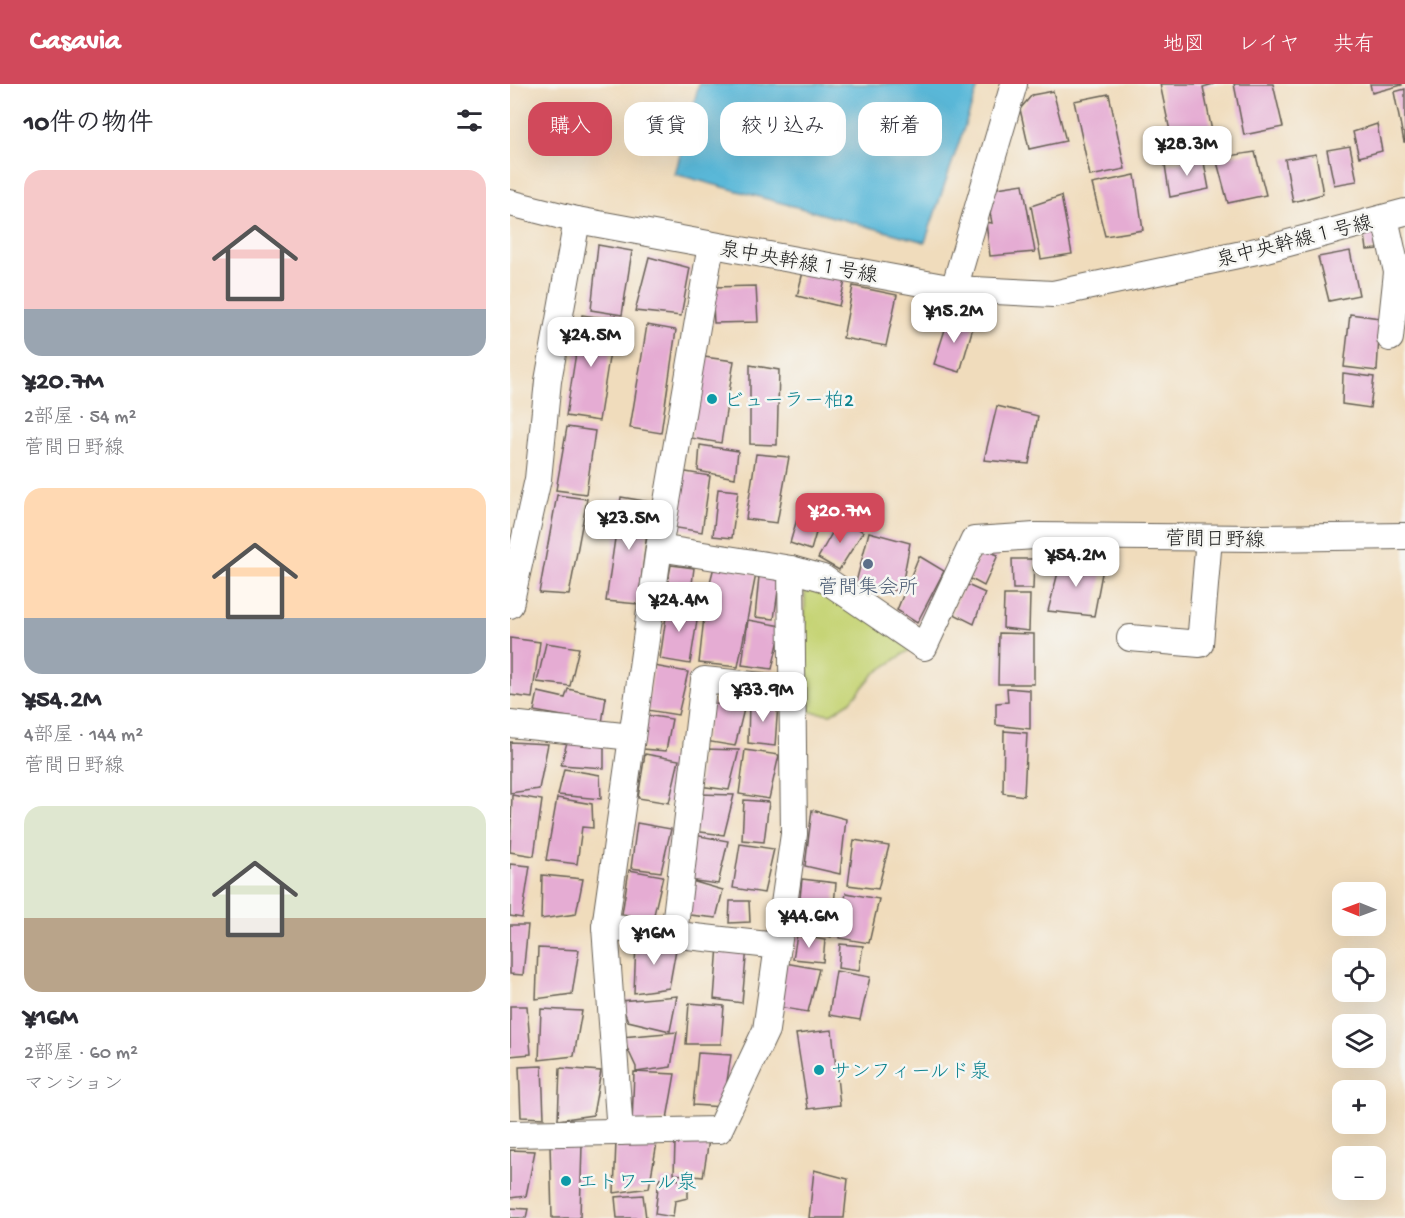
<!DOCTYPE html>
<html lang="ja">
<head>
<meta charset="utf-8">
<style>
  body { margin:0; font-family:"Gochi Hand","Klee One",sans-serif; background:#f7f7f7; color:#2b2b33; height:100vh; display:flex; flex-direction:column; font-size:22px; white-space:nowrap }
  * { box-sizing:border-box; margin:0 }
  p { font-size:20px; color:#7c7c81 }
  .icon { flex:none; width:33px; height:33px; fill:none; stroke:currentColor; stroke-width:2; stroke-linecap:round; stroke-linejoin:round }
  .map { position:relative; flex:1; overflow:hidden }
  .panel { display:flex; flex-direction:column; background:#fff; width:510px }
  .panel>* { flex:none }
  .top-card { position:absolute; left:18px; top:18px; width:570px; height:54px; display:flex; gap:12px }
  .needle { width:39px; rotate:271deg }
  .buttons { position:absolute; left:822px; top:798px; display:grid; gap:12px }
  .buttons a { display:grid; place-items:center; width:54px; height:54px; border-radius:12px; background:#fff; box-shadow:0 6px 24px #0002; font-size:30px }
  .price { position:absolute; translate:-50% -51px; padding:0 14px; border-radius:12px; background:#fff; color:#222; font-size:20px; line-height:39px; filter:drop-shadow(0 2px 3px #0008) }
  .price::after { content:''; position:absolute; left:50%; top:36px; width:18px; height:14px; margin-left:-9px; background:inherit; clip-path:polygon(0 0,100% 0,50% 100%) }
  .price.on { background:#d1495b; color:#fff }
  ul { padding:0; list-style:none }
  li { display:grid; align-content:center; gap:12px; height:318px; padding:0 24px }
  li span { display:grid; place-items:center; height:186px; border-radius:18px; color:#555 }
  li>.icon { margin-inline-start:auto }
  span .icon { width:108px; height:108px; fill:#fffc; stroke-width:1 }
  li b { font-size:26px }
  h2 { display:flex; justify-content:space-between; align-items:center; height:72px; padding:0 24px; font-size:26px }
  .pill { padding:0 21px; border-radius:18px; background:#fff; box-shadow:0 6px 24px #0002; font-size:21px; line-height:54px }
  .pill.on { background:#d1495b; color:#fff }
  header { display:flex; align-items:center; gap:36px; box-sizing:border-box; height:84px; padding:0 30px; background:#d1495b; color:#fff }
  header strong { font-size:28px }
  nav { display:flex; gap:33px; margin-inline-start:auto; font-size:21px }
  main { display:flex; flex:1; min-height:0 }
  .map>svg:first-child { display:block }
  .green { fill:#c6d476; stroke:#717849; stroke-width:1.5 }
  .water { fill:#5ab8d8; stroke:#3b6a7a; stroke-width:1.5 }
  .building { fill:#e5acd3 }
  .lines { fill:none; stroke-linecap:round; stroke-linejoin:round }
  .minor-casing { stroke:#665f54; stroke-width:28 }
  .minor { stroke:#fff; stroke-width:26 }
  .culture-dot { fill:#0f9aa8; stroke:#f6f6f2; stroke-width:2 }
  .service-dot { fill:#5c6f8a; stroke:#f6f6f2; stroke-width:2 }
  .labels { text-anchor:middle; stroke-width:5; stroke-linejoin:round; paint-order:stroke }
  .street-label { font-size:20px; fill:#1c1c1c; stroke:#f6f6f2 }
  .culture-label { font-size:20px; fill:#0d838f; stroke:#f6f6f2; text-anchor:start }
  .service-label { font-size:20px; fill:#4e5e75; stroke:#f6f6f2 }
</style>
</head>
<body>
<header>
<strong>Casavia</strong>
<nav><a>地図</a><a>レイヤ</a><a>共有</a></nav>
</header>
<main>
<section class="panel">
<h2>10件の物件<svg class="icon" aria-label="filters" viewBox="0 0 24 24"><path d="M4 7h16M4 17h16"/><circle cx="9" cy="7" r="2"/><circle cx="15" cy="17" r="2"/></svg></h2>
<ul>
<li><span style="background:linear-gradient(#f6c9c9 75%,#9aa5b1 0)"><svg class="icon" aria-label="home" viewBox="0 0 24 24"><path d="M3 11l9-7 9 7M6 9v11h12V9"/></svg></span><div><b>¥20.7M</b><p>2部屋 · 54 m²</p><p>菅間日野線</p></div></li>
<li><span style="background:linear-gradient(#ffd9b3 70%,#9aa5b1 0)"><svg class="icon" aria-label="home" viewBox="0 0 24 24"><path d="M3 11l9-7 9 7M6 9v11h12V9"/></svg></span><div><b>¥54.2M</b><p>4部屋 · 144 m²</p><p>菅間日野線</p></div></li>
<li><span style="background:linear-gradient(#dfe7d0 60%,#b9a48a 0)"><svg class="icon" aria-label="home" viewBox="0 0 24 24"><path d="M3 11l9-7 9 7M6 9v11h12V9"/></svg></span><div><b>¥16M</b><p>2部屋 · 60 m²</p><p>マンション</p></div></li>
</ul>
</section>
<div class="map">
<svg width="895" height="1134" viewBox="0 0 895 1134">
  <rect width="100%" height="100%" fill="#f6f6f2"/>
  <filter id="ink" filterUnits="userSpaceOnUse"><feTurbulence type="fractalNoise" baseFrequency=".0167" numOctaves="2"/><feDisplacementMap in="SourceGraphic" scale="12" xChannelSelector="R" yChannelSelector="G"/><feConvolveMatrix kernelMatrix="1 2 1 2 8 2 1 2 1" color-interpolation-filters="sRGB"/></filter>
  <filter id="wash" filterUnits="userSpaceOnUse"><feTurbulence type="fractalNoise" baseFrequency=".008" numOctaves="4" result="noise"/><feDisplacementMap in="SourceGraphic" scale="24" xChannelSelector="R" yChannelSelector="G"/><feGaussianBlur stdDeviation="1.35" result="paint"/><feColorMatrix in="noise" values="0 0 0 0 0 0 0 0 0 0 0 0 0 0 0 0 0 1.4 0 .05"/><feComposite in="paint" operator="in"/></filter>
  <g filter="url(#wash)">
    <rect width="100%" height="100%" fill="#f0dcbc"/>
    <polygon class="green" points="295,499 312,499 401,565 364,590 341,617 321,630 294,627"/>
    <polygon class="water" points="189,0 469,0 415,158 165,90"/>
    <g id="blocks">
      <g class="building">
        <polygon points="650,0 704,0 693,3 704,57 664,66"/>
        <polygon points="724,0 763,0 773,43 734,51"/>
        <polygon points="860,0 892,0 892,1 862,9"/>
        <polygon points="895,5 895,58 894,58 884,8"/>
        <polygon points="543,7 556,57 519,65 510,25 522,11"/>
        <polygon points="599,10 615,85 580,92 564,17"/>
        <polygon points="867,40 872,67 849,73 843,48"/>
        <polygon points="840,62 847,97 824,101 817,66"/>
        <polygon points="745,68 756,111 718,119 706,74"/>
        <polygon points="806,70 813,110 783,118 775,75"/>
        <polygon points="693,73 699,105 660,113 655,81"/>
        <polygon points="625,91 633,146 595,152 582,100"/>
        <polygon points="513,100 525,168 480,172 476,138 482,139 479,123 481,105"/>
        <polygon points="551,112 562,170 531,175 521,122"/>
        <polygon points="866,150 868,165 857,166 855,151"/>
        <polygon points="88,161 122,167 112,231 81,226"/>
        <polygon points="840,167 849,211 819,217 808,173"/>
        <polygon points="139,173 180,184 171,232 125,227"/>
        <polygon points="294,184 336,193 329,222 287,212"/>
        <polygon points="246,202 248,238 204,239 202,203"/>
        <polygon points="343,202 387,211 376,262 333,254"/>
        <polygon points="840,230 870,234 867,287 834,283"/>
        <polygon points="72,231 105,236 89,337 56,332"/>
        <polygon points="439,233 464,240 450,288 424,280"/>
        <polygon points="137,241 166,246 151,349 120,344"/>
        <polygon points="194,273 224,277 211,359 181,354"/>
        <polygon points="240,281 269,286 267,361 240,360"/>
        <polygon points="833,289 864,293 860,324 832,320"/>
        <polygon points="487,322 528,332 519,380 474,376"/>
        <polygon points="57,343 85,347 76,410 46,406"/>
        <polygon points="190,361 228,367 225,394 188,387"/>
        <polygon points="246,370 279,373 267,439 236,435"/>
        <polygon points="170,387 200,392 192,448 161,443"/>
        <polygon points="208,405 228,407 222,454 203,452"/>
        <polygon points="47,411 77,415 59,511 29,509"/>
        <polygon points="294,411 315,418 301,466 280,459"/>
        <polygon points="111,413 141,418 128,520 96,517"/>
        <polygon points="331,433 353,448 329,486 308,474"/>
        <polygon points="359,448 400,459 391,507 345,502"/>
        <polygon points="472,465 488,471 474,502 459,494"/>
        <polygon points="409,472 434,487 407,539 387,526"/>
        <polygon points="552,473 593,484 584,532 538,527"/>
        <polygon points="502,475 524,475 523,505 503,505"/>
        <polygon points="205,479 246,490 228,583 189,579 194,533 191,533"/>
        <polygon points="161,481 184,484 180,516 155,512"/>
        <polygon points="249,492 270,493 264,535 245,533"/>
        <polygon points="455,500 475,509 464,540 442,529"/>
        <polygon points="494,511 520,511 519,547 493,544"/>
        <polygon points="158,519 189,524 180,580 150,575"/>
        <polygon points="238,536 272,542 262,585 232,581"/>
        <polygon points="489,549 524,550 524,600 488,600"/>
        <polygon points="0,554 30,558 22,614 0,611"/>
        <polygon points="36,559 69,564 60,602 27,598"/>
        <polygon points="144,582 178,588 168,631 137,626"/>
        <polygon points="497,604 520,606 520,645 486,641 486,619 498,618"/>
        <polygon points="58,605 96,613 92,639 24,627 28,608 55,614"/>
        <polygon points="239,618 268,619 265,662 238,659"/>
        <polygon points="201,620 235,621 225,662 195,657"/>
        <polygon points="136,631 162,635 156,667 133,665"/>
        <polygon points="494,647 517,649 514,712 493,709"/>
        <polygon points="58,654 94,660 94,684 51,681"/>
        <polygon points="0,658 38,660 29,705 0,709"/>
        <polygon points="194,665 229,666 219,706 189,702"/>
        <polygon points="235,666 269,671 259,715 229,710"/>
        <polygon points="135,670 169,676 159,719 128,714"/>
        <polygon points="54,685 90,691 91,715 48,711"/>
        <polygon points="189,710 224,711 214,751 183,747"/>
        <polygon points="2,711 32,716 24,772 0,768"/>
        <polygon points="47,714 82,720 83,744 72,743 67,780 36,776"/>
        <polygon points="234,716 259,718 254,758 232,756"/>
        <polygon points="302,726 336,735 330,790 295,782"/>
        <polygon points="127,739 161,745 151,788 121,784"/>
        <polygon points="184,751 218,757 208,800 178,796 213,806 206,834 171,830"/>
        <polygon points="344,756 379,762 368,805 338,801"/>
        <polygon points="230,760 264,765 254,809 223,804"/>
        <polygon points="0,780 20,782 12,834 0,832"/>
        <polygon points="119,786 153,792 143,835 112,830"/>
        <polygon points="32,791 73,795 66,830 31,835"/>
        <polygon points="292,795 326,799 321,853 287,843"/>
        <polygon points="336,809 369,815 359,859 329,854"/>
        <polygon points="220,817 239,817 240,838 219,839"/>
        <polygon points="0,841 18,841 13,891 0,890"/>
        <polygon points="287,851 315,856 313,878 283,875"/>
        <polygon points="126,857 167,860 159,904 124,909"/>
        <polygon points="330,860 353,862 349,887 328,884"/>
        <polygon points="208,861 237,863 232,919 204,915"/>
        <polygon points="28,864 69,866 62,910 26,915"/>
        <polygon points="275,879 309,885 298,928 268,923"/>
        <polygon points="326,887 360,893 350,936 319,931"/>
        <polygon points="167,912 160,947 118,937 110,917"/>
        <polygon points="179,919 214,922 211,960 176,960"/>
        <polygon points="0,922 17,922 21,970 0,972"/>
        <polygon points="31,925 72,927 64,972 29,976"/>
        <polygon points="322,946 330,1021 298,1025 286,950"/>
        <polygon points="167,948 161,983 126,988 126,983 112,953"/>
        <polygon points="188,969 221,971 213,1023 183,1021"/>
        <polygon points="32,982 34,1034 11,1033 9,983"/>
        <polygon points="50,984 91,987 83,1031 48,1036"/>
        <polygon points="124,988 165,990 157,1035 122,1040"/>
        <polygon points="199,1056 193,1093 164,1090 165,1058"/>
        <polygon points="106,1057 147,1059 139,1104 104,1109"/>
        <polygon points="72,1060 70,1134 42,1134 40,1061"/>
        <polygon points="0,1066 25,1067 16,1112 0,1114"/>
        <polygon points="304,1086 338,1095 334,1134 299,1134"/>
        <polygon points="149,1095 178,1096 178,1114 165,1117 163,1133 145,1130"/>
        <polygon points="133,1111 136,1134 107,1134 105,1113"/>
        <polygon points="0,1124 18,1125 16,1134 0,1134"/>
      </g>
    </g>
  </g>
  <g filter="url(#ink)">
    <use href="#blocks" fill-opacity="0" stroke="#665f54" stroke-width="1.5"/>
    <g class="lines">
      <defs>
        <g id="minor">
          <polyline points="0,119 67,136 444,205 543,210 756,165 895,128"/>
          <polyline points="875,134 887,188 880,254"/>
          <polyline points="444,205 504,0"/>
          <polyline points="281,485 313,494 414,563 464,456 525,452 749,454 895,452"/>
          <polyline points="0,521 28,395 38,297 67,136"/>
          <polyline points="620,554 690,560 699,454"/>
          <polyline points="0,640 122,653"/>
          <polyline points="95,843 268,862"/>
          <polyline points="164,850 194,596 282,605"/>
          <polyline points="110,1048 95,843 149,464 201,161"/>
          <polyline points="0,1050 209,1046 256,946 284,750 281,485 149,464"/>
        </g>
      </defs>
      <use href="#minor" class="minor-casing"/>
      <use href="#minor" class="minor"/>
    </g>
  </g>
  <g class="culture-dot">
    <circle cx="202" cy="315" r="6"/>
    <circle cx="309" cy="986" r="6"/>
    <circle cx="56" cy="1097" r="6"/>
  </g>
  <circle class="service-dot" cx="358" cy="480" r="6"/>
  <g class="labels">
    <g class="street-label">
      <text transform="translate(784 156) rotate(-14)" y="7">泉中央幹線１号線</text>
      <text transform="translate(289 177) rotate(10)" y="7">泉中央幹線１号線</text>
      <text transform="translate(705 454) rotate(1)" y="7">菅間日野線</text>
    </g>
    <g class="culture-label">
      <text x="214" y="322">ビューラー柏2</text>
      <text x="321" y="993">サンフィールド泉</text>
      <text x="68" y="1104">エトワール泉</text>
    </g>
    <g class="service-label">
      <text x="358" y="509">菅間集会所</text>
    </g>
  </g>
</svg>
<div class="buttons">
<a><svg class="needle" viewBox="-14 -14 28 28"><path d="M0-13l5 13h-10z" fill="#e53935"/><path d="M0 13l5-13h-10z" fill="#7c7c81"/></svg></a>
<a><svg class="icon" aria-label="locate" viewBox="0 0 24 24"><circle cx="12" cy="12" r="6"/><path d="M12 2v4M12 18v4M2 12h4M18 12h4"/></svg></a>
<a><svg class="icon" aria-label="layers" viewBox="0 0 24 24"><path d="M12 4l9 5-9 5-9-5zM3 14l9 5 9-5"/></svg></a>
<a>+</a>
<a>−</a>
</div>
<b class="price" style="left:677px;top:93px">¥28.3M</b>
<b class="price" style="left:444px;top:260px">¥15.2M</b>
<b class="price" style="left:81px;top:284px">¥24.5M</b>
<b class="price on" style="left:330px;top:460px">¥20.7M</b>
<b class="price" style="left:119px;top:467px">¥23.5M</b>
<b class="price" style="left:566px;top:504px">¥54.2M</b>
<b class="price" style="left:169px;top:549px">¥24.4M</b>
<b class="price" style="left:253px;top:639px">¥33.9M</b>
<b class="price" style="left:299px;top:865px">¥44.6M</b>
<b class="price" style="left:144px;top:882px">¥16M</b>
<div class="top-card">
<a class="pill on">購入</a>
<a class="pill">賃貸</a>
<a class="pill">絞り込み</a>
<a class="pill">新着</a>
</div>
</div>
</main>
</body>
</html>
